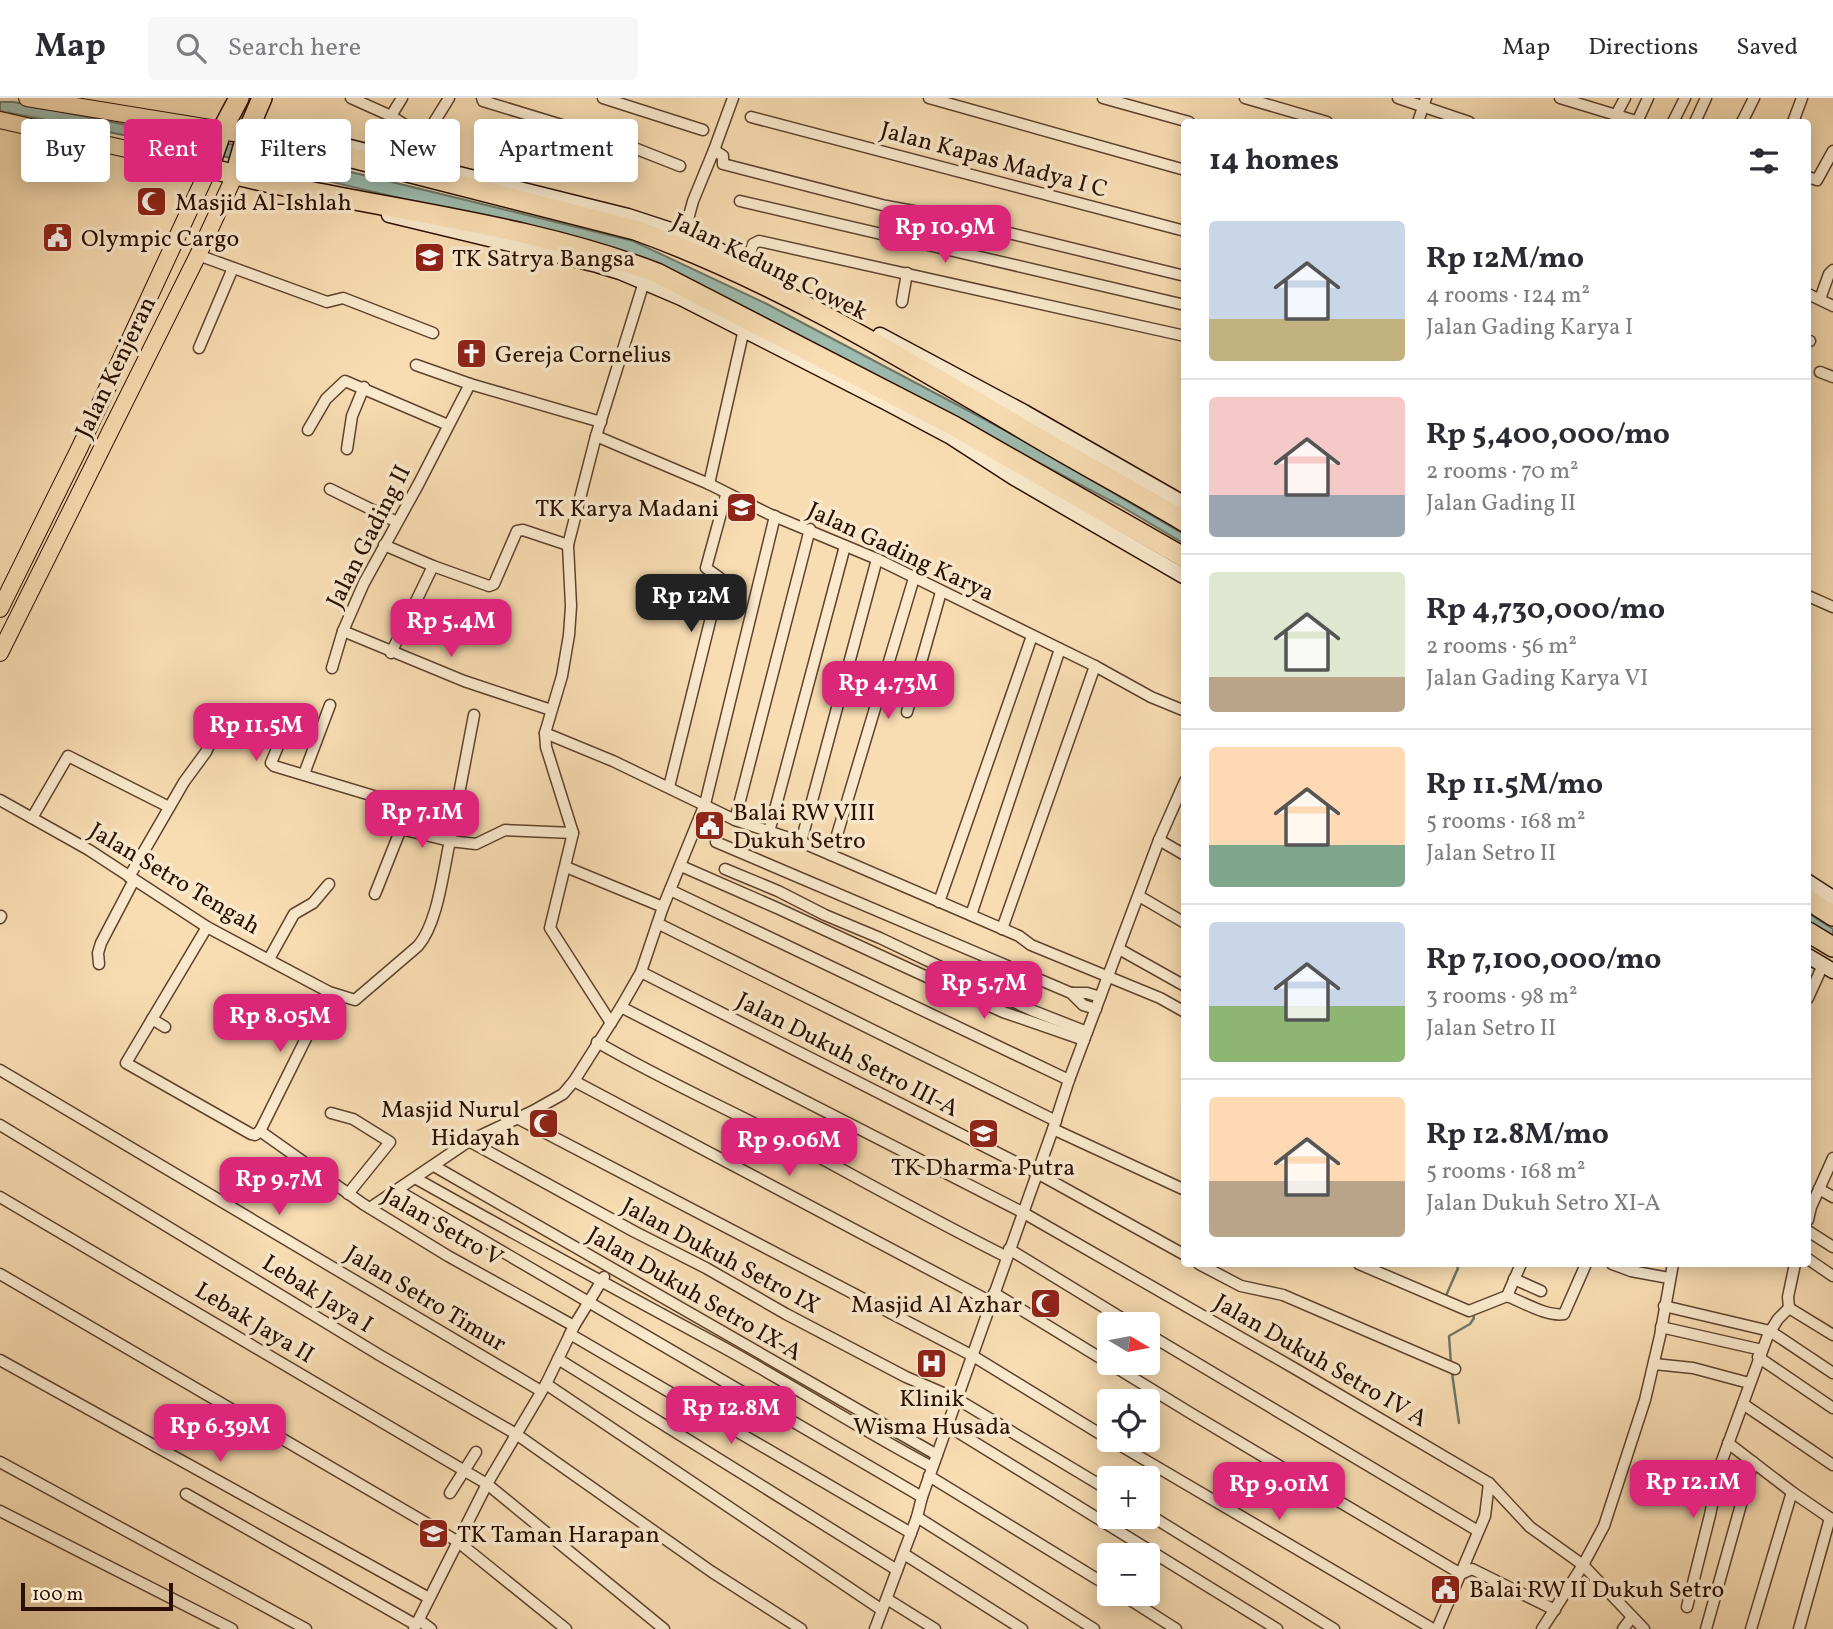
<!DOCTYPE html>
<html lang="en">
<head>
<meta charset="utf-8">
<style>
  body { margin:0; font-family:Vollkorn,serif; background:#f7f7f7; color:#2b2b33; height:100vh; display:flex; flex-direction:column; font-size:26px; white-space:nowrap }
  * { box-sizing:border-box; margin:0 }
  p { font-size:23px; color:#7c7c81 }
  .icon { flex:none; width:38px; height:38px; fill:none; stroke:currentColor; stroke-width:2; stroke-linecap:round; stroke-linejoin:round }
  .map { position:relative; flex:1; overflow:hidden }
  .details { position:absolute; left:1181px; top:21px; width:630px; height:1148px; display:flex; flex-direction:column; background:#fff; border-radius:7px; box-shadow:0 4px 18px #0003 }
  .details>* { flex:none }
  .top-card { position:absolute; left:21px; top:21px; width:665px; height:63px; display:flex; gap:14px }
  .needle { width:46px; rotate:100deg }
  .buttons { position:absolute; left:1097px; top:1214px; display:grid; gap:14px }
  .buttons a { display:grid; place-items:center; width:63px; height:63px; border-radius:7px; background:#fff; box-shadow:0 4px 18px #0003; font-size:35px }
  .scale { position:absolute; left:21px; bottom:18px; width:152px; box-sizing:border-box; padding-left:7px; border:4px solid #2b0f02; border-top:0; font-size:19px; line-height:24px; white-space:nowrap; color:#2b0f02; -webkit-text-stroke:5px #fae9cd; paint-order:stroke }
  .price { position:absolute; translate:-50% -60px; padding:0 16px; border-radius:14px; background:#db2777; color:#fff; font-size:23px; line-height:46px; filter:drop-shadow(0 2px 4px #0008) }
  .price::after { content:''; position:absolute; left:50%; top:42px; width:21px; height:16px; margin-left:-10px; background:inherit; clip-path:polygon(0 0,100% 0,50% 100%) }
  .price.active { background:#222; color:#fff }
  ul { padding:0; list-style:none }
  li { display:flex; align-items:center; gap:21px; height:175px; padding:0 28px }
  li+li { border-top:2px solid #e1e1e2 }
  li span { display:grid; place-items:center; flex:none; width:196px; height:140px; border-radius:7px; color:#555 }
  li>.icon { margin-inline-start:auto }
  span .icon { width:84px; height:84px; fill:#fffc; stroke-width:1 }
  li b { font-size:30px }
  h2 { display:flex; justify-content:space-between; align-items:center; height:84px; padding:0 28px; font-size:30px }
  .chip { padding:0 24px; border-radius:7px; background:#fff; box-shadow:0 4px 18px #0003; font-size:24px; line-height:63px }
  .chip.active { background:#db2777; color:#fff }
  header { display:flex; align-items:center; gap:42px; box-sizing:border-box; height:98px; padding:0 35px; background:#fff; border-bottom:2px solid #e1e1e2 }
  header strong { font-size:33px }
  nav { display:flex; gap:38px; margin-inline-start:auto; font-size:24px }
  .search { width:490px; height:63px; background:#f7f7f7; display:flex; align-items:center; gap:18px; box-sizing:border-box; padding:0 24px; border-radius:7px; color:#7c7c81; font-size:26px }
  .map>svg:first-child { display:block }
  .water { fill:#9dbbae; stroke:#6f7669; stroke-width:2 }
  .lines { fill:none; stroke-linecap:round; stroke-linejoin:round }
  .stream { stroke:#6f7669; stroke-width:2.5 }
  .street-casing { stroke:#5e422e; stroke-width:13 }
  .secondary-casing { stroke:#2b0f02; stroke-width:17 }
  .primary-casing { stroke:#2b0f02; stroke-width:18 }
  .highway-casing { stroke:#2b0f02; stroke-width:22 }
  .street { stroke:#fae9cd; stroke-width:10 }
  .secondary { stroke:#fae9cd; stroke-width:14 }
  .primary { stroke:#f8ddb2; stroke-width:16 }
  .highway { stroke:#f8ddb2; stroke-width:19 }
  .labels { text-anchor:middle; stroke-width:7; stroke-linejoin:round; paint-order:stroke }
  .street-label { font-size:24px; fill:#2b0f02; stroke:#fae9cd }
  .poi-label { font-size:24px; fill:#2b0f02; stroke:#fae9cd; text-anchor:start }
</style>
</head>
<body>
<header>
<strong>Map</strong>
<div class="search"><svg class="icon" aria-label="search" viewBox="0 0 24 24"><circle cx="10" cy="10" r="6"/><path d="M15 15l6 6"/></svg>Search here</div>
<nav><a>Map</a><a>Directions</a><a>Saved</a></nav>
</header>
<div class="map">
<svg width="1833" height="1531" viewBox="0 0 1833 1531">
  <rect width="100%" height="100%" fill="#f8ddb2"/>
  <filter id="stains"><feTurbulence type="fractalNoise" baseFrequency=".00286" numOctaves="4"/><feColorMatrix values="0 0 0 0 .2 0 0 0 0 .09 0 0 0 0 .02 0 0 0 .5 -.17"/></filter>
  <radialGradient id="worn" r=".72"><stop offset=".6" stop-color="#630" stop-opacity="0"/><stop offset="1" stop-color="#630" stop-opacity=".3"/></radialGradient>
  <g class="water">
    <polygon points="0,4 14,4 195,41 249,49 633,143 765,205 1018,339 1185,437 1185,446 1119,407 1011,350 581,143 180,48 0,13"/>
    <polygon points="1808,815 1833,831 1833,845 1808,830"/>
  </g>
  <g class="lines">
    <g class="stream">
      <polyline points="1445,1200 1458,1170 1456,1166"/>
      <polyline points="1451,1266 1449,1238 1470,1226 1474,1220 1473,1216"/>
      <polyline points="1452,1275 1459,1325"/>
    </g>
    <defs>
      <g id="street">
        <polyline points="351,0 391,18 416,34 428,34 449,0"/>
        <polyline points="482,0 483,3 624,46 680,68"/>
        <polyline points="603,0 703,32"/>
        <polyline points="929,0 1185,72"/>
        <polyline points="1103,0 1189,24"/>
        <polyline points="1245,0 1327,24"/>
        <polyline points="1398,0 1469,24"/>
        <polyline points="1560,0 1639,24"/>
        <polyline points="1616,17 1625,0"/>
        <polyline points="751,19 1185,133"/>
        <polyline points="1418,24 1426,0"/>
        <polyline points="1637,24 1648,0"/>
        <polyline points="1673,24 1685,0"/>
        <polyline points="1695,24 1706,0"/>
        <polyline points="1742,24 1754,0"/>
        <polyline points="1793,24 1802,0"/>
        <polyline points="714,52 733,0"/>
        <polyline points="382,57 394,25 391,18 402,0"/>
        <polyline points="1808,79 1817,82 1833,53"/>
        <polyline points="740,103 1185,207"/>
        <polyline points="684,136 693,103 714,52 723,58 723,66 886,108 935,117 1185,178"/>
        <polyline points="198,157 327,204 343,200 433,235"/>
        <polyline points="745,171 753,146 759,143 1185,238"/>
        <polyline points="1808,196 1833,208"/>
        <polyline points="1820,201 1829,176 1833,172"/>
        <polyline points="902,204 907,175"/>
        <polyline points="1808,243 1810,243"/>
        <polyline points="199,250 233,170"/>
        <polyline points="416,267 470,286"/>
        <polyline points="1820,274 1833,279"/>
        <polyline points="308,332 326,301 345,283 448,327"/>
        <polyline points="596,338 709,386 769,416 877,461 1095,568 1151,599 1185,613"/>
        <polyline points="347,351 352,318 364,289"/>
        <polyline points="709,386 744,231"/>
        <polyline points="330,391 397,424"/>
        <polyline points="384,447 433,468 489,488 494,486 517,433 523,432 568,447"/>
        <polyline points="1808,498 1833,509"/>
        <polyline points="343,533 464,583 551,612"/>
        <polyline points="391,555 433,468"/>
        <polyline points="332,570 343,533 364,485 418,387 470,286 601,324"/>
        <polyline points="907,614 941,494"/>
        <polyline points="545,635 613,663 735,722 801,744 1019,838 1031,847 1160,900 1185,914"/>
        <polyline points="304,676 330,607"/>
        <polyline points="669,689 720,483 720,480 706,470 726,397"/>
        <path d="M0,702L89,752L207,829L329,894L355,902L418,848C438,825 443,773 450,743L476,746L505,732L573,735"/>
        <polyline points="32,720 68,658 169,709"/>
        <polyline points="735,722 810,431"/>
        <polyline points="401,731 450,743 474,617"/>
        <polyline points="769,734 845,448"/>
        <polyline points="1159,742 1185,757"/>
        <polyline points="716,744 1071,895 1083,907 1096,911"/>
        <polyline points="801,744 877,461"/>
        <polyline points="831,757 914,480"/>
        <polyline points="681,768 777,810 1003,914 1084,942"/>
        <polyline points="566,769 663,809"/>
        <polyline points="725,771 778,793 825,817 880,840 1031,912 1087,934"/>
        <polyline points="129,779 184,684 206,654 221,621 225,618 279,637 281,641 271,665 274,668 397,705 402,709 404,723 375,796"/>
        <polyline points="670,792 1069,982"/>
        <polyline points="1139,798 1185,825"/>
        <polyline points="939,804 1032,538"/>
        <polyline points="971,817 1060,551"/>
        <polyline points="0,820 1,818"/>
        <polyline points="659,826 1056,1023"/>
        <polyline points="207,829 126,965 251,1036 255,1037 260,1033"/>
        <polyline points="1002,831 1095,568"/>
        <polyline points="1119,851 1185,888"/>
        <polyline points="269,861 294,816 313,805 329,786"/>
        <polyline points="99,866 98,855 101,845 134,782"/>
        <polyline points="641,874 1037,1075 1185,1157"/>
        <polyline points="1071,895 1087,895 1100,899"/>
        <polyline points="1808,900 1823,867"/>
        <polyline points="621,909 1022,1114 1299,1273 1489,1385 1530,1429 1583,1467 1644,1531"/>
        <polyline points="152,921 165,929"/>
        <polyline points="611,925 550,830 573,735 546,649 545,635 562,578 569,537 571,508 568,447 596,338 644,184"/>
        <path d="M597,944C669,986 746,1019 819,1059C881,1093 943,1127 1007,1159"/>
        <polyline points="0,972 541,1293"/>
        <polyline points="574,983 991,1204"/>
        <polyline points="331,1015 353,1021 390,1044 348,1096"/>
        <polyline points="517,1020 973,1258 1110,1342"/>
        <polyline points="0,1027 381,1258 516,1336 712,1474 801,1531"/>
        <polyline points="1053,1031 1185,1092"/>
        <polyline points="260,1033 363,1106 448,1158 574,1228"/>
        <polyline points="260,1033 329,894"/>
        <polyline points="469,1043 635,1134 706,1170 786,1216 906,1279 957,1301 1110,1393"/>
        <polyline points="434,1068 937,1357"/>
        <path d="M415,1080C516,1137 617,1192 719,1247C791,1286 860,1331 932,1369"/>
        <polyline points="1819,1091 1833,1099"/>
        <polyline points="397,1092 922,1399"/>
        <polyline points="0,1099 487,1386 664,1531"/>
        <polyline points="370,1110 469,1043 533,1013 563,996 574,983 621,909 641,874 663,809 705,706 775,418"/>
        <polyline points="1808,1122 1811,1109 1833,1060"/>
        <polyline points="1808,1133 1833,1149"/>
        <polyline points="1009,1151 1133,1227"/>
        <polyline points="1808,1161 1833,1178"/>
        <polyline points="1199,1166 1241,1188 1283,1197 1455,1271"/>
        <polyline points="1359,1166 1469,1213 1507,1198 1521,1166"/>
        <polyline points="1612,1166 1631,1173 1669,1180"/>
        <polyline points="0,1176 457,1443 566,1531"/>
        <polyline points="1514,1181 1541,1193"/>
        <polyline points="994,1195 1192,1316 1461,1476 1472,1471 1555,1512"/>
        <path d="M1507,1198C1523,1204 1547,1219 1564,1216L1586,1166"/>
        <polyline points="1664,1208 1770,1233 1833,1275"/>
        <polyline points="1789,1210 1833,1237"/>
        <polyline points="1789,1210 1788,1199 1795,1166"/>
        <polyline points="1661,1229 1762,1252"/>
        <polyline points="570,1236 911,1435"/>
        <polyline points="1148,1236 1478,1433"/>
        <polyline points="1758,1259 1833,1310"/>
        <polyline points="558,1261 897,1472"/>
        <polyline points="0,1262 429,1500"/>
        <polyline points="1654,1266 1693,1270 1749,1285"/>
        <polyline points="546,1286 882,1512"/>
        <polyline points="1743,1306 1833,1367"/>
        <polyline points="948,1328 1277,1531"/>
        <polyline points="1111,1342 1433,1531"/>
        <polyline points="1728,1345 1792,1394 1833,1422"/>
        <polyline points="0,1364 306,1531"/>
        <polyline points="929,1378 1110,1489"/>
        <polyline points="450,1395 476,1354"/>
        <polyline points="186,1396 416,1527"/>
        <polyline points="0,1413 232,1531"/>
        <polyline points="1148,1416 1334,1531"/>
        <polyline points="917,1419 1094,1531"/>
        <polyline points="904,1456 1022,1531"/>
        <polyline points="1121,1496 1176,1531"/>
        <polyline points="887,1501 935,1531"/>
        <polyline points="1687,1509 1710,1417 1720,1368 1768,1237 1778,1221 1789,1210"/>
        <polyline points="419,1522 431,1531"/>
        <polyline points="414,1531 487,1386 546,1286 574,1228 604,1179"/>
        <polyline points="875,1531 917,1419 922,1399 1053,1031 1069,982 1159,742 1185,683"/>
        <polyline points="1437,1531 1485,1418 1489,1385"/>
        <polyline points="1542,1531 1583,1467 1604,1428 1645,1302 1660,1238 1673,1166"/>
        <polyline points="1623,1531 1632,1519"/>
        <polyline points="1706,1531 1753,1364"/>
        <polyline points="1751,1531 1792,1394"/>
        <polyline points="1799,1531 1830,1420"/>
      </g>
      <g id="secondary">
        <polyline points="320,52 338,46 628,118 683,136 717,151 788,189"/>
        <polyline points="389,117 597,167 620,174 681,200 887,305 951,339 1016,381 1185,479"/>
        <polyline points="880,237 1024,314 1185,406"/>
        <polyline points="1808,784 1833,800"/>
        <polyline points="1808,858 1833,873"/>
      </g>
      <g id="primary">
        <polyline points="27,0 222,32"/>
        <polyline points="0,22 209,70 80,349 0,511"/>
        <polyline points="0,555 198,157 235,77"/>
      </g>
      <g id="highway">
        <path d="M239,0L222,32L209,70C357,110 513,120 657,175L954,328L1185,460"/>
        <path d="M222,32L262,37L635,132C774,182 902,260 1028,334C1080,365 1133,393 1185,424"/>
        <polyline points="235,77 247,35 262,0"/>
        <polyline points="1808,802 1833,818"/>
        <polyline points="1808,834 1833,849"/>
      </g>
    </defs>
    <use href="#street" class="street-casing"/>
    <use href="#secondary" class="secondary-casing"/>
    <use href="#primary" class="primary-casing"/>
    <use href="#highway" class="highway-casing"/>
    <use href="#street" class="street"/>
    <use href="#secondary" class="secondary"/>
    <use href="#primary" class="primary"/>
    <use href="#highway" class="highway"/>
  </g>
  <defs>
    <symbol id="mosque-square" viewBox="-11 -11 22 22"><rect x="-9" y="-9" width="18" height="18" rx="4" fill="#8f2418" stroke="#fae9cd"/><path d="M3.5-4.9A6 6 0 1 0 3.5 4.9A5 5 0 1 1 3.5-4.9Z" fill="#fff"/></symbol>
    <symbol id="civic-square" viewBox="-11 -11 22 22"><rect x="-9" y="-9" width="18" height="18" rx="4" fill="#8f2418" stroke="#fae9cd"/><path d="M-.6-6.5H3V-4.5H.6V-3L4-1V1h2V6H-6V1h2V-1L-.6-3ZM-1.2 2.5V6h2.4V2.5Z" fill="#fff"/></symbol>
    <symbol id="school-square" viewBox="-11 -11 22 22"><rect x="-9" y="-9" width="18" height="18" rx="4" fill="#8f2418" stroke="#fae9cd"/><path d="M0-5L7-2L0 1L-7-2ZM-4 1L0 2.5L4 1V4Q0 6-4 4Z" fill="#fff"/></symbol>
    <symbol id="church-square" viewBox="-11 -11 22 22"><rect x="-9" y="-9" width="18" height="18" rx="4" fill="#8f2418" stroke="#fae9cd"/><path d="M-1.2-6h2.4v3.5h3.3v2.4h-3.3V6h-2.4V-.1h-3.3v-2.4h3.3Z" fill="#fff"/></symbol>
    <symbol id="hospital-square" viewBox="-11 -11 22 22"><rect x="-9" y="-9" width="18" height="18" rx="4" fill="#8f2418" stroke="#fae9cd"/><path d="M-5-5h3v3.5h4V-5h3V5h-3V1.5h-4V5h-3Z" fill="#fff"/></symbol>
  </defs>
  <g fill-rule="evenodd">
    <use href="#mosque-square" x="134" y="86" width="35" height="35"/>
    <use href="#civic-square" x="40" y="122" width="35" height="35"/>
    <use href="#school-square" x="412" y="142" width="35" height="35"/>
    <use href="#church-square" x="454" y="238" width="35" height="35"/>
    <use href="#school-square" x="724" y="392" width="35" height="35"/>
    <use href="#civic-square" x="692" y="710" width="35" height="35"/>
    <use href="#mosque-square" x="526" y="1008" width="35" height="35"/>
    <use href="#school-square" x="966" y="1018" width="35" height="35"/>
    <use href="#mosque-square" x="1028" y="1188" width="35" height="35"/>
    <use href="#hospital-square" x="914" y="1248" width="35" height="35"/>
    <use href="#school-square" x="416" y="1418" width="35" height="35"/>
    <use href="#civic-square" x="1428" y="1474" width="35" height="35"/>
  </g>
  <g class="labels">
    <g class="street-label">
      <text transform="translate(994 61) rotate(15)" y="8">Jalan Kapas Madya I C</text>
      <text transform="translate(770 168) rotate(26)" y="8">Jalan Kedung Cowek</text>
      <text transform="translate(115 269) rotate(-64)" y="8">Jalan Kenjeran</text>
      <text transform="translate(368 438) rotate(-63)" y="8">Jalan Gading II</text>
      <text transform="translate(901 453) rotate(25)" y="8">Jalan Gading Karya</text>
      <text transform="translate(175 780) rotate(31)" y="8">Jalan Setro Tengah</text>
      <text transform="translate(848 956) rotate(27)" y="8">Jalan Dukuh Setro III-A</text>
      <text transform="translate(443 1128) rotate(30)" y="8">Jalan Setro V</text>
      <text transform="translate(721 1157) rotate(28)" y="8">Jalan Dukuh Setro IX</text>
      <text transform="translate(318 1195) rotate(32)" y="8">Lebak Jaya I</text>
      <text transform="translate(695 1195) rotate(30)" y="8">Jalan Dukuh Setro IX-A</text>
      <text transform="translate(426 1200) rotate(31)" y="8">Jalan Setro Timur</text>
      <text transform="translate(255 1224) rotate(31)" y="8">Lebak Jaya II</text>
      <text transform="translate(1321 1262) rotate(30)" y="8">Jalan Dukuh Setro IV A</text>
    </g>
    <g class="poi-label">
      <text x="175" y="112">Masjid Al-Ishlah</text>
      <text x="81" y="148">Olympic Cargo</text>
      <text x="452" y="168">TK Satrya Bangsa</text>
      <text x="495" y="264">Gereja Cornelius</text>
      <text x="719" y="418" text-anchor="end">TK Karya Madani</text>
      <text x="733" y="722">Balai RW VIII<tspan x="733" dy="28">Dukuh Setro</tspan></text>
      <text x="520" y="1019" text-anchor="end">Masjid Nurul<tspan x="520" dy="28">Hidayah</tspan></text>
      <text x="983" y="1077" text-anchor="middle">TK Dharma Putra</text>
      <text x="1022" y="1214" text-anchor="end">Masjid Al Azhar</text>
      <text x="932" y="1308" text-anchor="middle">Klinik<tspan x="932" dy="28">Wisma Husada</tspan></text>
      <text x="457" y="1444">TK Taman Harapan</text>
      <text x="1469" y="1499">Balai RW II Dukuh Setro</text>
    </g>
  </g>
  <rect width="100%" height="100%" filter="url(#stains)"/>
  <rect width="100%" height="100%" fill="url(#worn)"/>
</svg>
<div class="buttons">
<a><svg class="needle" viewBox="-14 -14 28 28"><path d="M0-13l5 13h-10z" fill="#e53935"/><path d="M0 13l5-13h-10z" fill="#7c7c81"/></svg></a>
<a><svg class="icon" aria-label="locate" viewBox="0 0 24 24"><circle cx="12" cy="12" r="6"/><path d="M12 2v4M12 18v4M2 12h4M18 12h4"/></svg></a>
<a>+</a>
<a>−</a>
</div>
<div class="scale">100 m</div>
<b class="price" style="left:945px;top:167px">Rp 10.9M</b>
<b class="price active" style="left:691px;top:536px">Rp 12M</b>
<b class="price" style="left:451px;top:561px">Rp 5.4M</b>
<b class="price" style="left:888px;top:623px">Rp 4.73M</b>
<b class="price" style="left:256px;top:665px">Rp 11.5M</b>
<b class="price" style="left:422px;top:752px">Rp 7.1M</b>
<b class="price" style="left:984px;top:923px">Rp 5.7M</b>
<b class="price" style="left:280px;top:956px">Rp 8.05M</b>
<b class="price" style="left:789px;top:1080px">Rp 9.06M</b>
<b class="price" style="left:279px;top:1119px">Rp 9.7M</b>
<b class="price" style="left:731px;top:1348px">Rp 12.8M</b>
<b class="price" style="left:220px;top:1366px">Rp 6.39M</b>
<b class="price" style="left:1693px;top:1422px">Rp 12.1M</b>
<b class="price" style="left:1279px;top:1424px">Rp 9.01M</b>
<div class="top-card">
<a class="chip">Buy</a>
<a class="chip active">Rent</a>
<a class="chip">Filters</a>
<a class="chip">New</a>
<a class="chip">Apartment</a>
</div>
<section class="details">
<h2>14 homes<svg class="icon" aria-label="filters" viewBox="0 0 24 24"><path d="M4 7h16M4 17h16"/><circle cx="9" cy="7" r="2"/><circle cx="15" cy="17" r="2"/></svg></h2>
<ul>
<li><span style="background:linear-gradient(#c9d6e8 70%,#c2b280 0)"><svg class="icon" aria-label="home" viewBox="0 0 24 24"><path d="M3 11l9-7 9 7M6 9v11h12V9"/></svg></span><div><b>Rp 12M/mo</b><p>4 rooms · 124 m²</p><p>Jalan Gading Karya I</p></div></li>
<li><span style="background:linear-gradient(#f6c9c9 70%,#9aa5b1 0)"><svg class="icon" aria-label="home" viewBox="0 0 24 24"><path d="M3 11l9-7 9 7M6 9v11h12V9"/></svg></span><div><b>Rp 5,400,000/mo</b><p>2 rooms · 70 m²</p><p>Jalan Gading II</p></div></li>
<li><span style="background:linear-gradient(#dfe7d0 75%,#b9a48a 0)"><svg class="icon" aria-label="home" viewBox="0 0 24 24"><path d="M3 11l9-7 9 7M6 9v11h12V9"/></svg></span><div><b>Rp 4,730,000/mo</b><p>2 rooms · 56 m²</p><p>Jalan Gading Karya VI</p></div></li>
<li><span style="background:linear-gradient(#ffd9b3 70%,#7fa58c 0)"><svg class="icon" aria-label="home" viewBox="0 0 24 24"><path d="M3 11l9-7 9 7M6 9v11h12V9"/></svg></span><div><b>Rp 11.5M/mo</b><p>5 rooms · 168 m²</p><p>Jalan Setro II</p></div></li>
<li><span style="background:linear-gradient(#c9d6e8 60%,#8fb573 0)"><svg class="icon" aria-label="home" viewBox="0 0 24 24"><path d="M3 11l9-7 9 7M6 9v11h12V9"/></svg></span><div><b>Rp 7,100,000/mo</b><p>3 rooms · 98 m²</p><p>Jalan Setro II</p></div></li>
<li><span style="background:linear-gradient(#ffd9b3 60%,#b9a48a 0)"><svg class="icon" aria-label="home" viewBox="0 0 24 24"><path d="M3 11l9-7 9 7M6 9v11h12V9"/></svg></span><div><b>Rp 12.8M/mo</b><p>5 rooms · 168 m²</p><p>Jalan Dukuh Setro XI-A</p></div></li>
</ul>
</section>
</div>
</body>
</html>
